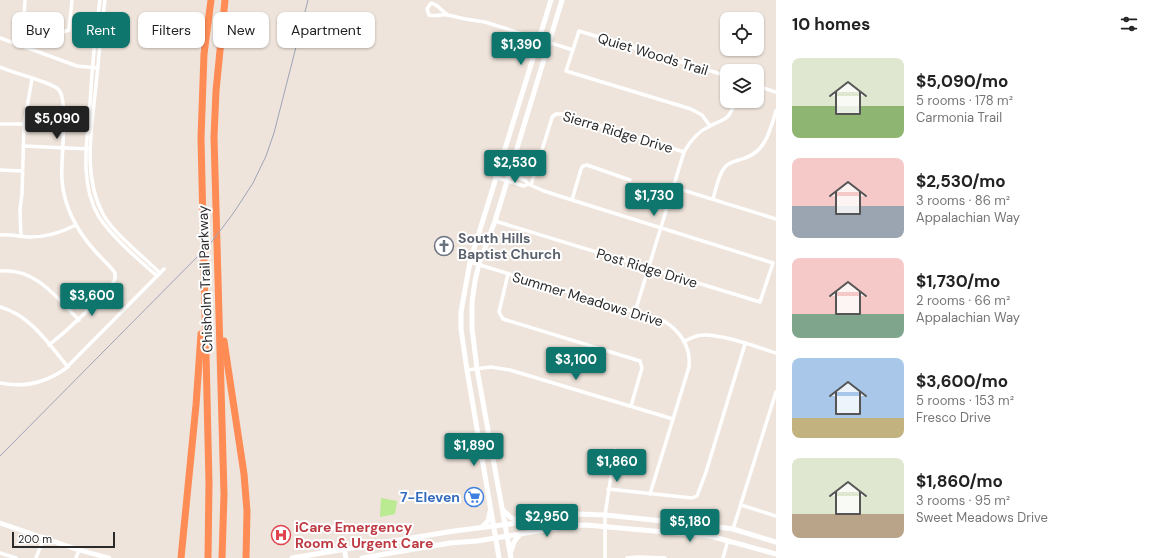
<!DOCTYPE html>
<html lang="en">
<head>
<meta charset="utf-8">
<style>
  body { margin:0; font-family:"DM Sans",sans-serif; background:#f6f6f6; color:#222; height:100vh; display:flex; flex-direction:column; font-size:15px; white-space:nowrap }
  * { box-sizing:border-box; margin:0 }
  p { font-size:13px; color:#767676 }
  .icon { flex:none; width:22px; height:22px; fill:none; stroke:currentColor; stroke-width:2; stroke-linecap:round; stroke-linejoin:round }
  .map { position:relative; flex:1; overflow:hidden }
  .sheet { display:flex; flex-direction:column; background:#fff; width:380px }
  .sheet>* { flex:none }
  .guide { position:absolute; left:12px; top:12px; width:380px; height:36px; display:flex; gap:8px }
  .tools { position:absolute; left:720px; top:12px; display:grid; gap:8px }
  .tools a { display:grid; place-items:center; width:44px; height:44px; border-radius:8px; background:#fff; box-shadow:0 1px 3px #0004; font-size:20px }
  .scale { position:absolute; left:12px; bottom:10px; width:103px; box-sizing:border-box; padding-left:4px; border:2px solid #2a2a2a; border-top:0; font-size:11px; line-height:14px; white-space:nowrap; color:#2a2a2a; -webkit-text-stroke:3px #fff; paint-order:stroke }
  .price { position:absolute; translate:-50% -34px; padding:0 9px; border-radius:4px; background:#0f766e; color:#fff; font-size:13px; line-height:26px; filter:drop-shadow(0 1px 2px #0008) }
  .price::after { content:''; position:absolute; left:50%; top:24px; width:12px; height:9px; margin-left:-6px; background:inherit; clip-path:polygon(0 0,100% 0,50% 100%) }
  .price.selected { background:#222; color:#fff }
  ul { padding:0; list-style:none }
  li { display:flex; align-items:center; gap:12px; height:100px; padding:0 16px }
  li span { display:grid; place-items:center; flex:none; width:112px; height:80px; border-radius:8px; color:#555 }
  li>.icon { margin-inline-start:auto }
  span .icon { width:48px; height:48px; fill:#fffc; stroke-width:1 }
  li b { font-size:17px }
  h2 { display:flex; justify-content:space-between; align-items:center; height:48px; padding:0 16px; font-size:17px }
  .chip { padding:0 14px; border-radius:8px; background:#fff; box-shadow:0 1px 3px #0004; font-size:14px; line-height:36px }
  .chip.selected { background:#0f766e; color:#fff }
  main { display:flex; flex:1; min-height:0 }
  .map>svg:first-child { display:block }
  .green { fill:#baea92 }
  .lines { fill:none; stroke-linecap:round; stroke-linejoin:round }
  .minor { stroke:#fff; stroke-width:3.5 }
  .tertiary { stroke:#fff; stroke-width:4.5 }
  .secondary { stroke:#fff; stroke-width:5 }
  .motorway { stroke:#ff8b55; stroke-width:7 }
  .rail { stroke:#9da4b7; stroke-width:1 }
  .labels { text-anchor:middle; stroke-width:4; stroke-linejoin:round; paint-order:stroke }
  .street-label { font-size:14px; fill:#2a2a2a; stroke:#fff }
  .worship-label { font-size:14px; font-weight:bold; fill:#5b616d; stroke:#fff; text-anchor:start }
  .shop-label { font-size:14px; font-weight:bold; fill:#366cbe; stroke:#fff; text-anchor:end }
  .health-label { font-size:14px; font-weight:bold; fill:#be3a42; stroke:#fff; text-anchor:start }
</style>
</head>
<body>
<main>
<div class="map">
<svg width="776" height="558" viewBox="0 0 776 558">
  <rect width="100%" height="100%" fill="#eee4db"/>
  <polygon class="green" points="381,498 397,501 395,514 380,517"/>
  <g class="lines">
    <g class="minor">
      <polyline points="25,0 24,18 63,32 69,30 72,0"/>
      <path d="M100,0C95,34 92,69 90,103C87,140 79,184 99,217C112,237 139,260 157,276"/>
      <path d="M105,0C101,28 99,57 96,85C92,127 82,175 103,214C113,233 144,257 160,273"/>
      <path d="M431,3C438,4 441,11 448,15C441,14 435,17 429,15L427,9Z"/>
      <polyline points="448,15 465,19 485,22 573,50"/>
      <polyline points="0,38 77,66 98,68"/>
      <path d="M0,67C13,73 52,82 59,90C69,102 60,162 62,180C64,207 77,231 95,251C101,258 110,265 115,273V279L113,283C93,306 73,326 49,345"/>
      <polyline points="757,86 776,92"/>
      <polyline points="0,124 24,124"/>
      <polyline points="710,126 702,115 691,109 566,71 579,31 727,76"/>
      <polyline points="23,146 89,149"/>
      <polyline points="0,170 22,171"/>
      <polyline points="497,171 522,179 526,181 528,184"/>
      <polyline points="531,185 551,121 552,117 556,114 562,114 684,152"/>
      <polyline points="673,187 776,219"/>
      <path d="M713,199C716,189 718,175 725,167C730,161 738,161 745,158C766,151 770,130 776,111"/>
      <polyline points="572,200 581,169 583,166 587,165 630,180"/>
      <polyline points="495,221 760,302 773,263 572,200 544,191 528,184 524,186 495,177"/>
      <path d="M0,235C10,234 21,237 31,237C47,237 62,232 76,225"/>
      <polyline points="21,236 20,209 22,194 24,124 32,79"/>
      <path d="M470,262L664,321C681,332 691,347 689,367L650,494"/>
      <path d="M0,271C35,267 57,298 79,320"/>
      <polyline points="508,274 499,312 503,319 640,361 642,368 631,406"/>
      <path d="M0,307C30,315 49,344 68,367"/>
      <path d="M635,312L684,152C690,141 699,131 710,126C716,122 725,121 729,115C732,111 733,106 735,101"/>
      <path d="M685,341C691,338 696,335 703,335C722,334 757,347 776,353"/>
      <polyline points="467,370 491,367 510,370 673,419"/>
      <path d="M0,383C24,388 45,383 65,369L164,269"/>
      <polyline points="608,489 692,498 697,496 706,472 745,344"/>
      <polyline points="741,505 776,516"/>
      <polyline points="733,529 776,392"/>
      <path d="M328,533C336,522 341,522 352,529"/>
      <polyline points="0,553 16,558"/>
      <polyline points="36,558 44,537"/>
      <polyline points="76,558 79,550"/>
      <polyline points="605,558 605,515 615,450"/>
      <polyline points="627,558 638,557 665,558"/>
      <polyline points="723,558 728,540"/>
    </g>
    <polyline class="tertiary" points="0,523 79,550 109,558"/>
    <g class="secondary">
      <polyline points="479,446 491,444"/>
      <polyline points="503,510 510,517 521,522"/>
      <polyline points="482,527 488,521 490,512"/>
      <polyline points="406,539 407,550"/>
      <polyline points="344,549 346,558"/>
      <polyline points="511,551 514,542 520,534"/>
      <polyline points="292,558 454,531 526,522 550,517 577,514 605,515 711,526 733,529 776,542"/>
      <polyline points="362,558 450,543 477,541 569,526 586,525 710,536 776,554"/>
      <polyline points="499,558 467,370 461,329 461,312 470,262 551,0"/>
      <polyline points="511,558 477,369 472,328 472,302 475,281 479,264 495,221 562,0"/>
    </g>
    <g class="motorway">
      <polyline points="224,341 244,474 247,511 246,558"/>
      <polyline points="181,558 196,405 201,334"/>
      <polyline points="208,558 209,483 201,138 204,54 211,0"/>
      <polyline points="222,558 224,494 214,137 216,91 225,0"/>
    </g>
    <polyline class="rail" points="0,456 210,244 232,215 242,200 253,183 266,156 274,133 308,0"/>
  </g>
  <defs>
    <symbol id="church-ring" viewBox="-11 -11 22 22"><circle r="9.5" fill="#fff" stroke="#6b7280" stroke-width="1.5"/><path d="M-1.2-6h2.4v3.5h3.3v2.4h-3.3V6h-2.4V-.1h-3.3v-2.4h3.3Z" fill="#6b7280"/></symbol>
    <symbol id="supermarket-ring" viewBox="-11 -11 22 22"><circle r="9.5" fill="#fff" stroke="#3f7fe0" stroke-width="1.5"/><path d="M-6-5.5h2.5l.6 2H6L4.5 2H-2.5L-4.4-4H-6ZM-1.5 3.2a1.3 1.3 0 1 0 .1 0ZM3 3.2a1.3 1.3 0 1 0 .1 0Z" fill="#3f7fe0"/></symbol>
    <symbol id="hospital-ring" viewBox="-11 -11 22 22"><circle r="9.5" fill="#fff" stroke="#e0444e" stroke-width="1.5"/><path d="M-5-5h3v3.5h4V-5h3V5h-3V1.5h-4V5h-3Z" fill="#e0444e"/></symbol>
  </defs>
  <g fill-rule="evenodd">
    <use href="#church-ring" x="433" y="235" width="22" height="22"/>
    <use href="#supermarket-ring" x="463" y="486" width="22" height="22"/>
    <use href="#hospital-ring" x="270" y="524" width="22" height="22"/>
  </g>
  <g class="labels">
    <g class="street-label">
      <text transform="translate(653 54) rotate(17)" y="5">Quiet Woods Trail</text>
      <text transform="translate(618 132) rotate(17)" y="5">Sierra Ridge Drive</text>
      <text transform="translate(647 268) rotate(17)" y="5">Post Ridge Drive</text>
      <text transform="translate(205 279) rotate(-92)" y="5">Chisholm Trail Parkway</text>
      <text transform="translate(588 299) rotate(17)" y="5">Summer Meadows Drive</text>
    </g>
    <g class="worship-label">
      <text x="458" y="243">South Hills<tspan x="458" dy="16">Baptist Church</tspan></text>
    </g>
    <g class="shop-label">
      <text x="460" y="502">7-Eleven</text>
    </g>
    <g class="health-label">
      <text x="295" y="532">iCare Emergency<tspan x="295" dy="16">Room &amp; Urgent Care</tspan></text>
    </g>
  </g>
</svg>
<div class="tools">
<a><svg class="icon" aria-label="locate" viewBox="0 0 24 24"><circle cx="12" cy="12" r="6"/><path d="M12 2v4M12 18v4M2 12h4M18 12h4"/></svg></a>
<a><svg class="icon" aria-label="layers" viewBox="0 0 24 24"><path d="M12 4l9 5-9 5-9-5zM3 14l9 5 9-5"/></svg></a>
</div>
<div class="scale">200 m</div>
<b class="price" style="left:521px;top:66px">$1,390</b>
<b class="price selected" style="left:57px;top:140px">$5,090</b>
<b class="price" style="left:515px;top:184px">$2,530</b>
<b class="price" style="left:654px;top:217px">$1,730</b>
<b class="price" style="left:92px;top:317px">$3,600</b>
<b class="price" style="left:576px;top:381px">$3,100</b>
<b class="price" style="left:474px;top:467px">$1,890</b>
<b class="price" style="left:617px;top:483px">$1,860</b>
<b class="price" style="left:547px;top:538px">$2,950</b>
<b class="price" style="left:690px;top:543px">$5,180</b>
<div class="guide">
<a class="chip">Buy</a>
<a class="chip selected">Rent</a>
<a class="chip">Filters</a>
<a class="chip">New</a>
<a class="chip">Apartment</a>
</div>
</div>
<section class="sheet">
<h2>10 homes<svg class="icon" aria-label="filters" viewBox="0 0 24 24"><path d="M4 7h16M4 17h16"/><circle cx="9" cy="7" r="2"/><circle cx="15" cy="17" r="2"/></svg></h2>
<ul>
<li><span style="background:linear-gradient(#dfe7d0 60%,#8fb573 0)"><svg class="icon" aria-label="home" viewBox="0 0 24 24"><path d="M3 11l9-7 9 7M6 9v11h12V9"/></svg></span><div><b>$5,090/mo</b><p>5 rooms · 178 m²</p><p>Carmonia Trail</p></div></li>
<li><span style="background:linear-gradient(#f6c9c9 60%,#9aa5b1 0)"><svg class="icon" aria-label="home" viewBox="0 0 24 24"><path d="M3 11l9-7 9 7M6 9v11h12V9"/></svg></span><div><b>$2,530/mo</b><p>3 rooms · 86 m²</p><p>Appalachian Way</p></div></li>
<li><span style="background:linear-gradient(#f6c9c9 70%,#7fa58c 0)"><svg class="icon" aria-label="home" viewBox="0 0 24 24"><path d="M3 11l9-7 9 7M6 9v11h12V9"/></svg></span><div><b>$1,730/mo</b><p>2 rooms · 66 m²</p><p>Appalachian Way</p></div></li>
<li><span style="background:linear-gradient(#a9c7e8 75%,#c2b280 0)"><svg class="icon" aria-label="home" viewBox="0 0 24 24"><path d="M3 11l9-7 9 7M6 9v11h12V9"/></svg></span><div><b>$3,600/mo</b><p>5 rooms · 153 m²</p><p>Fresco Drive</p></div></li>
<li><span style="background:linear-gradient(#dfe7d0 70%,#b9a48a 0)"><svg class="icon" aria-label="home" viewBox="0 0 24 24"><path d="M3 11l9-7 9 7M6 9v11h12V9"/></svg></span><div><b>$1,860/mo</b><p>3 rooms · 95 m²</p><p>Sweet Meadows Drive</p></div></li>
</ul>
</section>
</main>
</body>
</html>
